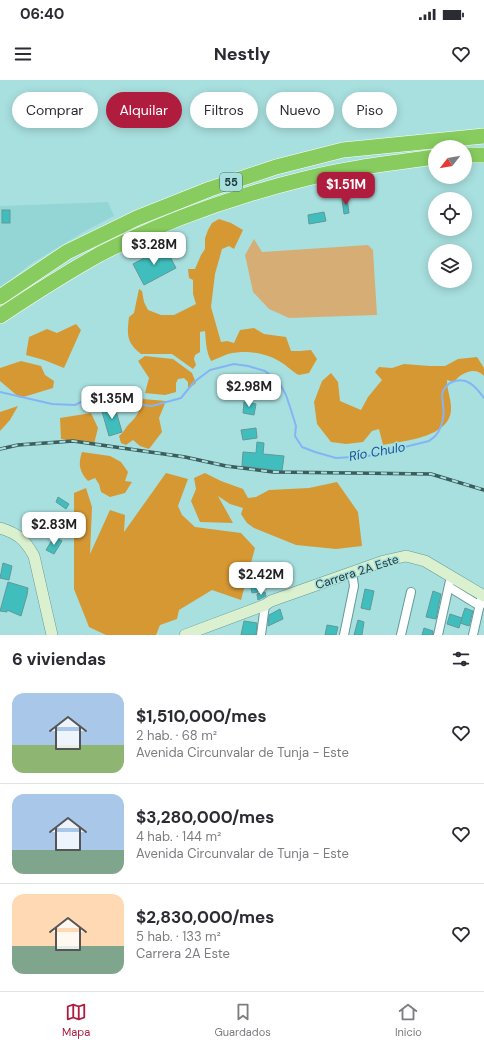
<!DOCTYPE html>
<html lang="es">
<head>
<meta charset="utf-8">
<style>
  body { margin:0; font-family:"DM Sans",sans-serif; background:#f2f2f3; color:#2b2b33; height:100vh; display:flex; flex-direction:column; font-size:15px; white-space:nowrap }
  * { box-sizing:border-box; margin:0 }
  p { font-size:13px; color:#7c7c81 }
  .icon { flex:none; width:22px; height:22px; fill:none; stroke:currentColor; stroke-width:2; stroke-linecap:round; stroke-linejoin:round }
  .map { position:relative; height:555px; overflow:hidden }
  .side { display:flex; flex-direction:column; background:#fff; flex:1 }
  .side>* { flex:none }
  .top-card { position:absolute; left:12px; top:12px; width:460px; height:36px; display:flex; gap:8px }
  .needle { width:26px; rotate:239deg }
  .tools { position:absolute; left:428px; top:60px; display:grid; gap:8px }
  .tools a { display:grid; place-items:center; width:44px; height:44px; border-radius:50%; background:#fff; box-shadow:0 2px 10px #0003; font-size:20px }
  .price { position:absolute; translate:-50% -34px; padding:0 9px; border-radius:8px; background:#fff; color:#222; font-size:13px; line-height:26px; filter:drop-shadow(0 1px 2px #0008) }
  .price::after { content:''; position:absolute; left:50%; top:24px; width:12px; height:9px; margin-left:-6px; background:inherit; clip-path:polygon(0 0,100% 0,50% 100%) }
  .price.selected { background:#b01c3e; color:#fff }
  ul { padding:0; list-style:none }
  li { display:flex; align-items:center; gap:12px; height:100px; padding:0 12px }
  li+li { border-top:1px solid #e1e1e2 }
  li span { display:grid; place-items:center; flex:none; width:112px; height:80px; border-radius:12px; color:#555 }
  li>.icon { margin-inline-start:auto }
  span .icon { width:48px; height:48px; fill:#fffc; stroke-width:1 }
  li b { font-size:17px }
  h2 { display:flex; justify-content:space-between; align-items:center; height:48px; padding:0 12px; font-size:17px }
  .pill { padding:0 14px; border-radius:18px; background:#fff; box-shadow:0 2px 10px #0003; font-size:14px; line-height:36px }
  .pill.selected { background:#b01c3e; color:#fff }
  .status { display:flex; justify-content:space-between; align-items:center; height:28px; padding:0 20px; background:#fff; direction:ltr }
  .status svg { height:11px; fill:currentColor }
  header { display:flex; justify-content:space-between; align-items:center; height:52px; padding:0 12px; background:#fff; font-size:18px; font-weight:700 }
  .tabs { display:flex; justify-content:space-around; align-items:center; height:56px; border-top:1px solid #e1e1e2; background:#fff; font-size:11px; color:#7c7c81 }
  .tabs a { display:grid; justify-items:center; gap:2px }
  .tabs .selected { color:#b01c3e }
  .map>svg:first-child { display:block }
  .built { fill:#93d6d5 }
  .green { fill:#d6ae75 }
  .forest { fill:#d69832 }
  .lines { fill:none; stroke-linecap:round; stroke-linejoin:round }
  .stream { stroke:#83b5f5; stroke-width:2 }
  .building { fill:#40bebe; stroke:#629898 }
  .street-casing { stroke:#639a99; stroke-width:10 }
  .secondary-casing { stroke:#639a99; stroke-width:12 }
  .highway-casing { stroke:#fff; stroke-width:16 }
  .street { stroke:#fff; stroke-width:8 }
  .secondary { stroke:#dbf0cf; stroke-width:11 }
  .highway { stroke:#88cc5f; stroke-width:15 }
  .rail-casing { stroke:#3d5c5c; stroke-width:3.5 }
  .rail { stroke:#a8e0df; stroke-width:2; stroke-dasharray:6; stroke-linecap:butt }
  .labels { text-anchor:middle; stroke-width:3; stroke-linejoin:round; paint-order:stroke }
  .shield { fill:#a8e0df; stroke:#476867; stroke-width:1 }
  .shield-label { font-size:11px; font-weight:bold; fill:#1d3434 }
  .street-label { font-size:12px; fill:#1d3434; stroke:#a8e0df }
  .water-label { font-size:13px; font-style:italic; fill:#14539a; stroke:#a8e0df }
</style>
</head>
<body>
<div class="status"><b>06:40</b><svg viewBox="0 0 49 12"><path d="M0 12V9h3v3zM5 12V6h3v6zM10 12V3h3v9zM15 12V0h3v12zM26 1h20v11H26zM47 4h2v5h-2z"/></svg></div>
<header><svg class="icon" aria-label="menu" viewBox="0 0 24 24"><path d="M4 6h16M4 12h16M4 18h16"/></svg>Nestly<svg class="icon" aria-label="heart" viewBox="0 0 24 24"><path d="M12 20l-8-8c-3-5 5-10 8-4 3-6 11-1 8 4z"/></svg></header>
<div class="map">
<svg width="484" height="555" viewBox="0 0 484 555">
  <rect width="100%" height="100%" fill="#a8e0df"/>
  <polygon class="built" points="108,122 114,136 87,150 32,183 0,208 0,126"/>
  <polygon class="green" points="254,159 262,172 368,165 373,170 377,235 289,238 269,229 253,212 245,175"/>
  <g class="forest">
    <path d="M219,139L231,143L243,150L234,169L229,166L222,169L215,194L211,227L221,262L227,261L234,263L240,250L254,248L264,254L286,257L291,271H300L311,270L317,279L309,293L299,295C292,292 287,285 279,281C263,272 246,270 228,274C222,276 217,279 211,281C206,271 206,262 205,251L200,252V272L195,275L194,279L196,285L193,289L172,274H141C126,262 127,254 129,237L134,233L139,209L142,211L144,222L148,230L161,235H174L196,224L193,214V200L189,198L188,189H195L201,175L205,169V158L208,150L212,143Z"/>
    <polygon points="76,244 81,250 64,288 44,280 26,275 29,257 47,249 57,253"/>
    <polygon points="145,276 173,279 192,293 196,303 188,309 188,302 184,298 178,299 176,303 176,312 165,315 145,313 149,298 138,281"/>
    <path d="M477,277L484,288V296C475,286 461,293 454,302L447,300C447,310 451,319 451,328C452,357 404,361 383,365L379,349L372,351L363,362L346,364L331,362L317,344L314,322L322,301L331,293L338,302L340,321L361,330L368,317L382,300L375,292L379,287L392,288L404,284L430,286H445L458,279Z"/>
    <polygon points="21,281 41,286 45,295 54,301 53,308 20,318 0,301 0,288"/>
    <path d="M143,319L166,321L159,338L162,352L149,369L140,366L133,360L126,365L121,363L119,356C124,352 126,347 129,344C138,336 140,329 143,319Z"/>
    <polygon points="18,326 10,340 0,351 0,332"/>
    <polygon points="91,333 98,348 94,364 61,359 60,338"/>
    <path d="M82,372L110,376L121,382L128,392L125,401L132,402L125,413L110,417L101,412L99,404L95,398L88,401C79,391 78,384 82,372Z"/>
    <polygon points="166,393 188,399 178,426 182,435 195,447 241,453 255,468 241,520 212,510 179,530 177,539 160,545 156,555 106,555 89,547 74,509 74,413 86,408 92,427 90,474 110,430 125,435 124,452"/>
    <polygon points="205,393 221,401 243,409 248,418 256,417 269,410 309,408 337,402 358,432 362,466 336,469 296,465 254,448 247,443 241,434 243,428 230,424 218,416 233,443 200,442 191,421 196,409 194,398"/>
  </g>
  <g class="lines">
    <path class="stream" d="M0,312L52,324L75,325L87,319L152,326L181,318L194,302L210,290L234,284L248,286L265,291L279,302L286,315L291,330L296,346L295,356L302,367L315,372L336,378L368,376L429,361C431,359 435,357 436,355C442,348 445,334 443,326C443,320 441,316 443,311C445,307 448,304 452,302C467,296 476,307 484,318"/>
  </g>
  <g class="building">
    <polygon points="347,118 349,133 344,134 342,119"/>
    <rect x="2" y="130" width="8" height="13"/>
    <polygon points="324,132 326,141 309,144 308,135"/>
    <polygon points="165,167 176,188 144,205 133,184"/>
    <polygon points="244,322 256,324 254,335 243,333"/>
    <polygon points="114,324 122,352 109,356 101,328"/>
    <polygon points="256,348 257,358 243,360 241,350"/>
    <polygon points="257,362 264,363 263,374 284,376 282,391 242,386 243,372 256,373"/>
    <polygon points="58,417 69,424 66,429 56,422"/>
    <polygon points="40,438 47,441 39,455 33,452"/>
    <polygon points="54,457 62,461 54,474 46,470"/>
    <polygon points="3,483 12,486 9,500 0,498"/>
    <polygon points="8,502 28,508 27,515 21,536 7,530 7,532 0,531"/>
    <polygon points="256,502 258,512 252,513 250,503"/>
    <polygon points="365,509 374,511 370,530 361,528"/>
    <polygon points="433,511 441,514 436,539 426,537"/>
    <polygon points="265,512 266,516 258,520 257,514"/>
    <polygon points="465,528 473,531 469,546 460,543"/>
    <polygon points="280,529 283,539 268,546 269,535"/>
    <polygon points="450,534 462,538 459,548 447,544"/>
    <polygon points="358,540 364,542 362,555 354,555"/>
    <polygon points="244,541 257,543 256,555 241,555"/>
    <polygon points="327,545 338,547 336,555 325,555"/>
    <polygon points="424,548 433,551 433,555 422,555"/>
  </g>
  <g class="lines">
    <defs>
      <g id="street">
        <polyline points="449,507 480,526"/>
        <polyline points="261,555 265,525"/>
        <polyline points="344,555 354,506 352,492"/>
        <polyline points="401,555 411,512"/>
        <polyline points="438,555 451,496"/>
        <polyline points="473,555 482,515"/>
      </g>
      <g id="secondary">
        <path d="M0,448C19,454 25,460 34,476L52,555"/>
        <polyline points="185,555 265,525 271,521 384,481 406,476 425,481 484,516"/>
      </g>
      <g id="highway">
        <polyline points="465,75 484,75"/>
        <polyline points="0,217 67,172 137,138 210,109 276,87 343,70 484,56"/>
        <path d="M0,236C33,214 66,193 100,174C164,141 235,116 304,99C347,88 391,83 435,77"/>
      </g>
    </defs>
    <use href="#street" class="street-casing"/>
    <use href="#secondary" class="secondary-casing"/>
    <use href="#highway" class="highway-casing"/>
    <use href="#street" class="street"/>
    <use href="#secondary" class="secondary"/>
    <use href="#highway" class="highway"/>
    <defs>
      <polyline id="rail" points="0,369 18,365 73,361 185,377 226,386 273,392 431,394 484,410"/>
    </defs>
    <use href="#rail" class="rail-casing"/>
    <use href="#rail" class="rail"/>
  </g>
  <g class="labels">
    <rect class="shield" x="220" y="93" width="22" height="18" rx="3"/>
    <g class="shield-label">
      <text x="231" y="106">55</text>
    </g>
    <g class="street-label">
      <text transform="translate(357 492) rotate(-18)" y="4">Carrera 2A Este</text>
    </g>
    <g class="water-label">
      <text transform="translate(377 371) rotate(-10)" y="5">Río Chulo</text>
    </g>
  </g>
</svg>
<div class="tools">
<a><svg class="needle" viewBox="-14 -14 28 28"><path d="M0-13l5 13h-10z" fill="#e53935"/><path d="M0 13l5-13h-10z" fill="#7c7c81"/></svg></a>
<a><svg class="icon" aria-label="locate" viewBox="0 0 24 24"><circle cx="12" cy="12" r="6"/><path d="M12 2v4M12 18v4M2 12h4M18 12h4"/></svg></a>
<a><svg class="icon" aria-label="layers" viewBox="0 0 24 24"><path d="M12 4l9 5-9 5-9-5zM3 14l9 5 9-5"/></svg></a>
</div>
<b class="price selected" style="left:346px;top:126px">$1.51M</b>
<b class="price" style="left:154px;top:186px">$3.28M</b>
<b class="price" style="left:249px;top:328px">$2.98M</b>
<b class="price" style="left:112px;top:340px">$1.35M</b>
<b class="price" style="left:54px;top:466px">$2.83M</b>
<b class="price" style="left:261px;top:516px">$2.42M</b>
<div class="top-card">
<a class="pill">Comprar</a>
<a class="pill selected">Alquilar</a>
<a class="pill">Filtros</a>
<a class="pill">Nuevo</a>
<a class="pill">Piso</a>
</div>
</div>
<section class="side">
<h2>6 viviendas<svg class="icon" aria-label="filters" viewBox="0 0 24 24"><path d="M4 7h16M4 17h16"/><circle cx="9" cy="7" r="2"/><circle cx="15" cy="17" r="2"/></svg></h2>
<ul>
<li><span style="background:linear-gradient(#a9c7e8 65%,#8fb573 0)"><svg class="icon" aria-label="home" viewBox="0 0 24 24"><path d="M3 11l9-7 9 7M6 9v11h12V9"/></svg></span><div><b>$1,510,000/mes</b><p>2 hab. · 68 m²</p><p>Avenida Circunvalar de Tunja - Este</p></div><svg class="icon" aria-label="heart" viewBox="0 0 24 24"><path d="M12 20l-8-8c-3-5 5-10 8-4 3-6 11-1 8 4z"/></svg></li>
<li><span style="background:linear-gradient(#a9c7e8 70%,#7fa58c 0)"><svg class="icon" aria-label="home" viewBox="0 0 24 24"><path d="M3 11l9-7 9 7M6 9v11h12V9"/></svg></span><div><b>$3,280,000/mes</b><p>4 hab. · 144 m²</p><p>Avenida Circunvalar de Tunja - Este</p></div><svg class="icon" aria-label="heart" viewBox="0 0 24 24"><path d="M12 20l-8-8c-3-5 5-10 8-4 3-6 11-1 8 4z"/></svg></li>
<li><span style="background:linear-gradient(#ffd9b3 65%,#7fa58c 0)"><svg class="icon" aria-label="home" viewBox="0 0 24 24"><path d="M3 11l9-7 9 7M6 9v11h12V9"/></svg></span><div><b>$2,830,000/mes</b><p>5 hab. · 133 m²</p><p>Carrera 2A Este</p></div><svg class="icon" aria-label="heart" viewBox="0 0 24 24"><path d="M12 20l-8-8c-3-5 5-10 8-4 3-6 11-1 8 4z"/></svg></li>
</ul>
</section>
<nav class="tabs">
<a class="selected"><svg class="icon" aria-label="map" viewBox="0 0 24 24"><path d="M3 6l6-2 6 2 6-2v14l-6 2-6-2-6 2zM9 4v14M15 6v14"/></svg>Mapa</a>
<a><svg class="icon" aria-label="saved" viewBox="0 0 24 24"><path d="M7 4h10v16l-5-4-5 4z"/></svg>Guardados</a>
<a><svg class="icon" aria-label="home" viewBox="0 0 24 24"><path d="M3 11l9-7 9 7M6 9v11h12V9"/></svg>Inicio</a>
</nav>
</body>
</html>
